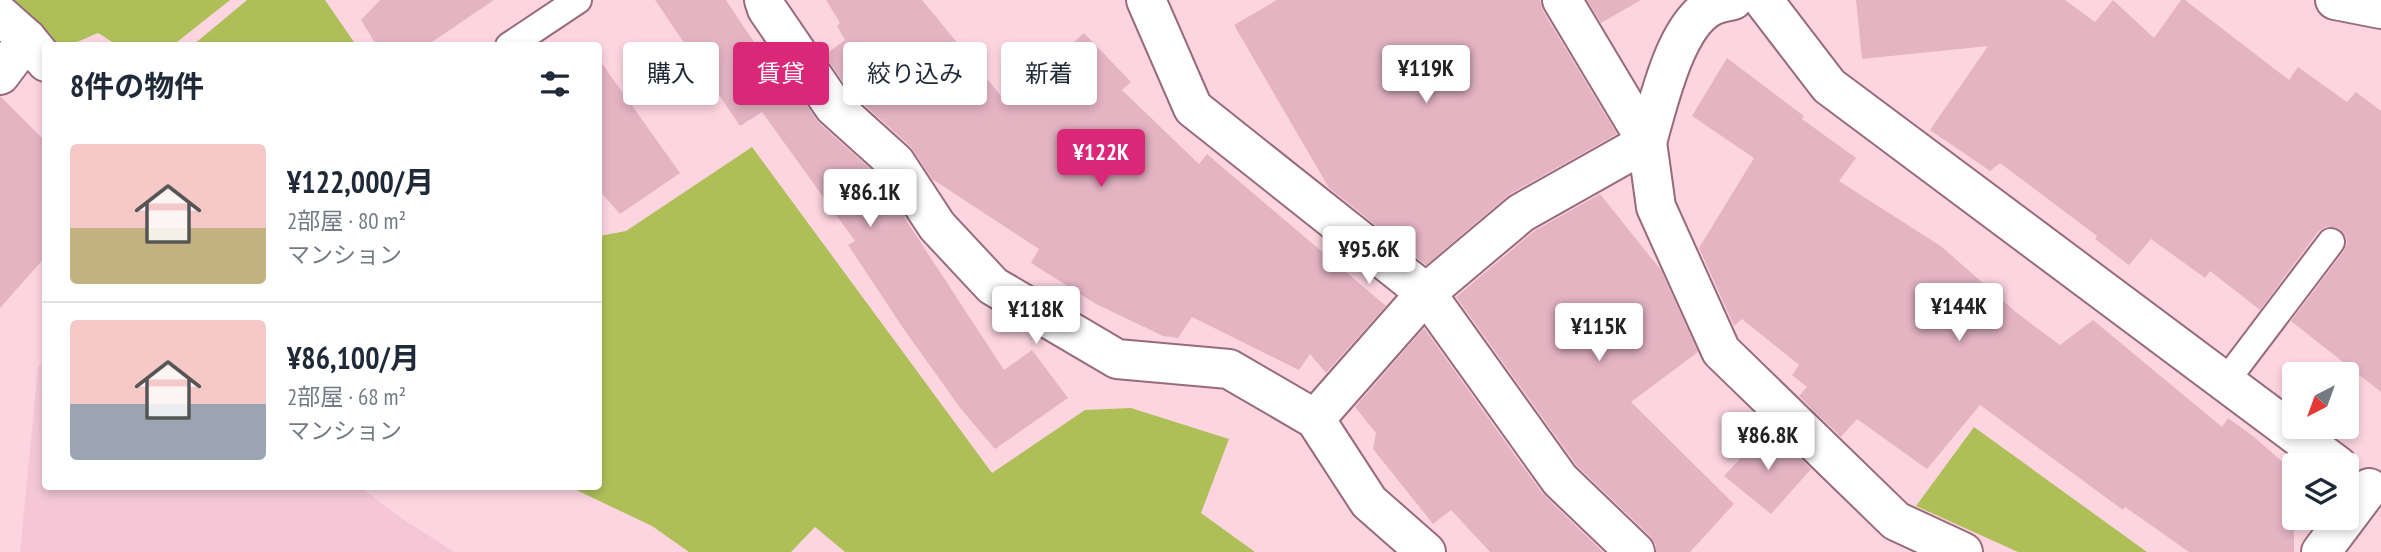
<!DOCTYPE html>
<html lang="ja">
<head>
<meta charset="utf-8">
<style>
  body { margin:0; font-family:"PT Sans Narrow","Noto Sans JP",sans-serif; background:#f2f2f3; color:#1f2937; height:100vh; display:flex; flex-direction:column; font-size:26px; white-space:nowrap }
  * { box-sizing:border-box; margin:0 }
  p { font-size:23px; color:#747a83 }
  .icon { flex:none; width:38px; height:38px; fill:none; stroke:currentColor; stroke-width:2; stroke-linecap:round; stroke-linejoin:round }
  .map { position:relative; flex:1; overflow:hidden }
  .side { position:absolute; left:42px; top:42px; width:560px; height:448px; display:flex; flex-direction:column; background:#fff; border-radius:7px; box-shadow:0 4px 10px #0003 }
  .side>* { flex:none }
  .top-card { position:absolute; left:623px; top:42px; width:665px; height:63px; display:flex; gap:14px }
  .needle { width:46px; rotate:221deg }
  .controls { position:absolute; left:2282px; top:362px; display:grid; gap:14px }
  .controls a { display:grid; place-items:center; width:77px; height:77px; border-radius:7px; background:#fff; box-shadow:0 4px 10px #0003; font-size:35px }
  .price { position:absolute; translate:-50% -60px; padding:0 16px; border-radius:7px; background:#fff; color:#222; font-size:23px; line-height:46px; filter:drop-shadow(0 2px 4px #0008) }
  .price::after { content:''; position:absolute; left:50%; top:42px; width:21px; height:16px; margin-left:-10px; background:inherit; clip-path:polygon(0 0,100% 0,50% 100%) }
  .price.on { background:#db2777; color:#fff }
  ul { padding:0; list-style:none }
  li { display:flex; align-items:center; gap:21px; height:175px; padding:0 28px }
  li+li { border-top:2px solid #e0e1e3 }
  li span { display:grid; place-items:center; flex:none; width:196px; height:140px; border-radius:7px; color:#555 }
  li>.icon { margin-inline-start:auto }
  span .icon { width:84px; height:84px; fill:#fffc; stroke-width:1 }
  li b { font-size:30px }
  h2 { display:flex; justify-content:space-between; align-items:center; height:84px; padding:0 28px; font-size:30px }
  .pill { padding:0 24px; border-radius:7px; background:#fff; box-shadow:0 4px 10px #0003; font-size:24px; line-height:63px }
  .pill.on { background:#db2777; color:#fff }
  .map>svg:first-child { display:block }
  .built { fill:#f5c7d6 }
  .green { fill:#afbf58 }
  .building { fill:#e4b4c3 }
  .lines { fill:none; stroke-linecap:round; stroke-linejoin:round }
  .lane-casing { stroke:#986b7a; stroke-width:30 }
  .street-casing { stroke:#986b7a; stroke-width:42 }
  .lane { stroke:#fff; stroke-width:26 }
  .street { stroke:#fff; stroke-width:38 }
</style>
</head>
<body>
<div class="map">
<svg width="2381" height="552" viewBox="0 0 2381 552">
  <rect width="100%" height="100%" fill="#fdd5e1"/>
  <polygon class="built" points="45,360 46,486 360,487 400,517 454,552 20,552 38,367"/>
  <g class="green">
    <polygon points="6,0 230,0 172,46 117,45 98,33 70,45 55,45"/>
    <polygon points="247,0 325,0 356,45 193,45"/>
    <polygon points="752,147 992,473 1085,410 1131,408 1229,439 1201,513 1255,552 845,552 815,527 791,552 689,552 652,526 570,487 598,486 599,236 626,231"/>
    <polygon points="1974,427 2147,552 2018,552 1916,506"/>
  </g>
  <g class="building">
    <polygon points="380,0 494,0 426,46 377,46 361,20"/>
    <polygon points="655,0 726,0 783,86 790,81 819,123 876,174 1004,370 1032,350 1068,398 995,449 961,409 903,328 848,245 855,241 762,112 740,126"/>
    <polygon points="826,0 922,0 1007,103 1084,33 1131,82 1122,90 1199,164 1207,154 1386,306 1326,373 1310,354 1299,370 1192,317 1178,338 1163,336 1096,304 1031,263 1039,249 932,179 910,146 851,93 825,55 845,40 837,26 840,23"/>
    <polygon points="1277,0 1540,0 1543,11 1617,134 1510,194 1426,265 1329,188 1234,25"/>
    <polygon points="1587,0 1641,0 1601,23"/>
    <polygon points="1856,0 2065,0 2095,22 2113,0 2154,38 2181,0 2185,0 2289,80 2298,67 2347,102 2356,92 2381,111 2381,392 2291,321 2344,251 2347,243 2346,237 2340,229 2334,227 2326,227 2318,232 2260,310 2210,271 2205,278 2151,239 2129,265 2095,239 2097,236 2000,163 1990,171 1930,130 1988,46 1862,59"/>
    <polygon points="598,58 680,173 620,214 598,189"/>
    <polygon points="1727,58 1804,116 1802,119 1856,158 1839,181 1942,247 2017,313 2060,345 2093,320 2222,427 2228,418 2253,436 2294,472 2294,552 2189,552 2125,507 2123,510 1980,405 1927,469 1857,419 1841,437 1799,396 1807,387 1792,375 1799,365 1742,319 1734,326 1699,248 1754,158 1692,116"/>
    <polygon points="0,96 46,142 46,256 0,308"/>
    <polygon points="1600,194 1661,270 1698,352 1631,402 1734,504 1690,552 1656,552 1656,545 1650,536 1577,466 1456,297 1534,231"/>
    <polygon points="1424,328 1542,493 1603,552 1490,552 1451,510 1433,524 1373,449 1376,433 1355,407"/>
    <polygon points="1769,428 1811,469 1771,514 1724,476"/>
  </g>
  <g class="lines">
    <defs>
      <g id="lane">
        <polyline points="509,46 578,0"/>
        <polyline points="2225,382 2331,242"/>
      </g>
      <g id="street">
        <polyline points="764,0 767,9 834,107 895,162 937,226 993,286 1117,359 1229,369 1315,419 1369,502 1426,552"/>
        <polyline points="1146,0 1193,108 1426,293 1560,480 1635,552"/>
        <polyline points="1562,0 1647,142 1656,207 1721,351 1896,521 1963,552"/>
        <polyline points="1763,0 1829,86 2338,466"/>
        <polyline points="2335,0 2381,9"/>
        <polyline points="0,15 27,39 46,62"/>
        <polyline points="0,75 27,39"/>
        <path d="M1315,419L1426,293L1521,213L1647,142C1658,105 1675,24 1712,6C1718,3 1726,2 1733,0"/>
        <polyline points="2321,552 2369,488"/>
      </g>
    </defs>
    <use href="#lane" class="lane-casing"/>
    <use href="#street" class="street-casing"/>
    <use href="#lane" class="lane"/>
    <use href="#street" class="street"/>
  </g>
</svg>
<div class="controls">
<a><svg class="needle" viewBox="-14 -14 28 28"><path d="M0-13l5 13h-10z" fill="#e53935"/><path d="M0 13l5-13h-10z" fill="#747a83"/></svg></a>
<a><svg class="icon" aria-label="layers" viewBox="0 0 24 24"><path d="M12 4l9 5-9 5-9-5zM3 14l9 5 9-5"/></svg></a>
</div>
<b class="price" style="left:1426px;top:105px">¥119K</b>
<b class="price on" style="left:1101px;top:189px">¥122K</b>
<b class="price" style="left:870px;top:229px">¥86.1K</b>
<b class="price" style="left:1369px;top:286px">¥95.6K</b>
<b class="price" style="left:1959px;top:343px">¥144K</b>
<b class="price" style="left:1036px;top:346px">¥118K</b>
<b class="price" style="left:1599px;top:363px">¥115K</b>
<b class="price" style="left:1768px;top:472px">¥86.8K</b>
<div class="top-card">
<a class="pill">購入</a>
<a class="pill on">賃貸</a>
<a class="pill">絞り込み</a>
<a class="pill">新着</a>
</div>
<section class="side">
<h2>8件の物件<svg class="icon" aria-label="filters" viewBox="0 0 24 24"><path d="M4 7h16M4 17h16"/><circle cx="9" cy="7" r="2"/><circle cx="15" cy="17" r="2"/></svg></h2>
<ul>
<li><span style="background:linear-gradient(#f6c9c9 60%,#c2b280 0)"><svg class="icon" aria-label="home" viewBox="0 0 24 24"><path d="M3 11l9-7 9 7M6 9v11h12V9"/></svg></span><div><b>¥122,000/月</b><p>2部屋 · 80 m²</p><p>マンション</p></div></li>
<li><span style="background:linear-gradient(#f6c9c9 60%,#9aa5b1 0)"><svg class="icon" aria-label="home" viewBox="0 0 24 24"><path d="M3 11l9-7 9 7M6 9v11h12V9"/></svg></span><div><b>¥86,100/月</b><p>2部屋 · 68 m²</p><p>マンション</p></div></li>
</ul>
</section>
</div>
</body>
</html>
